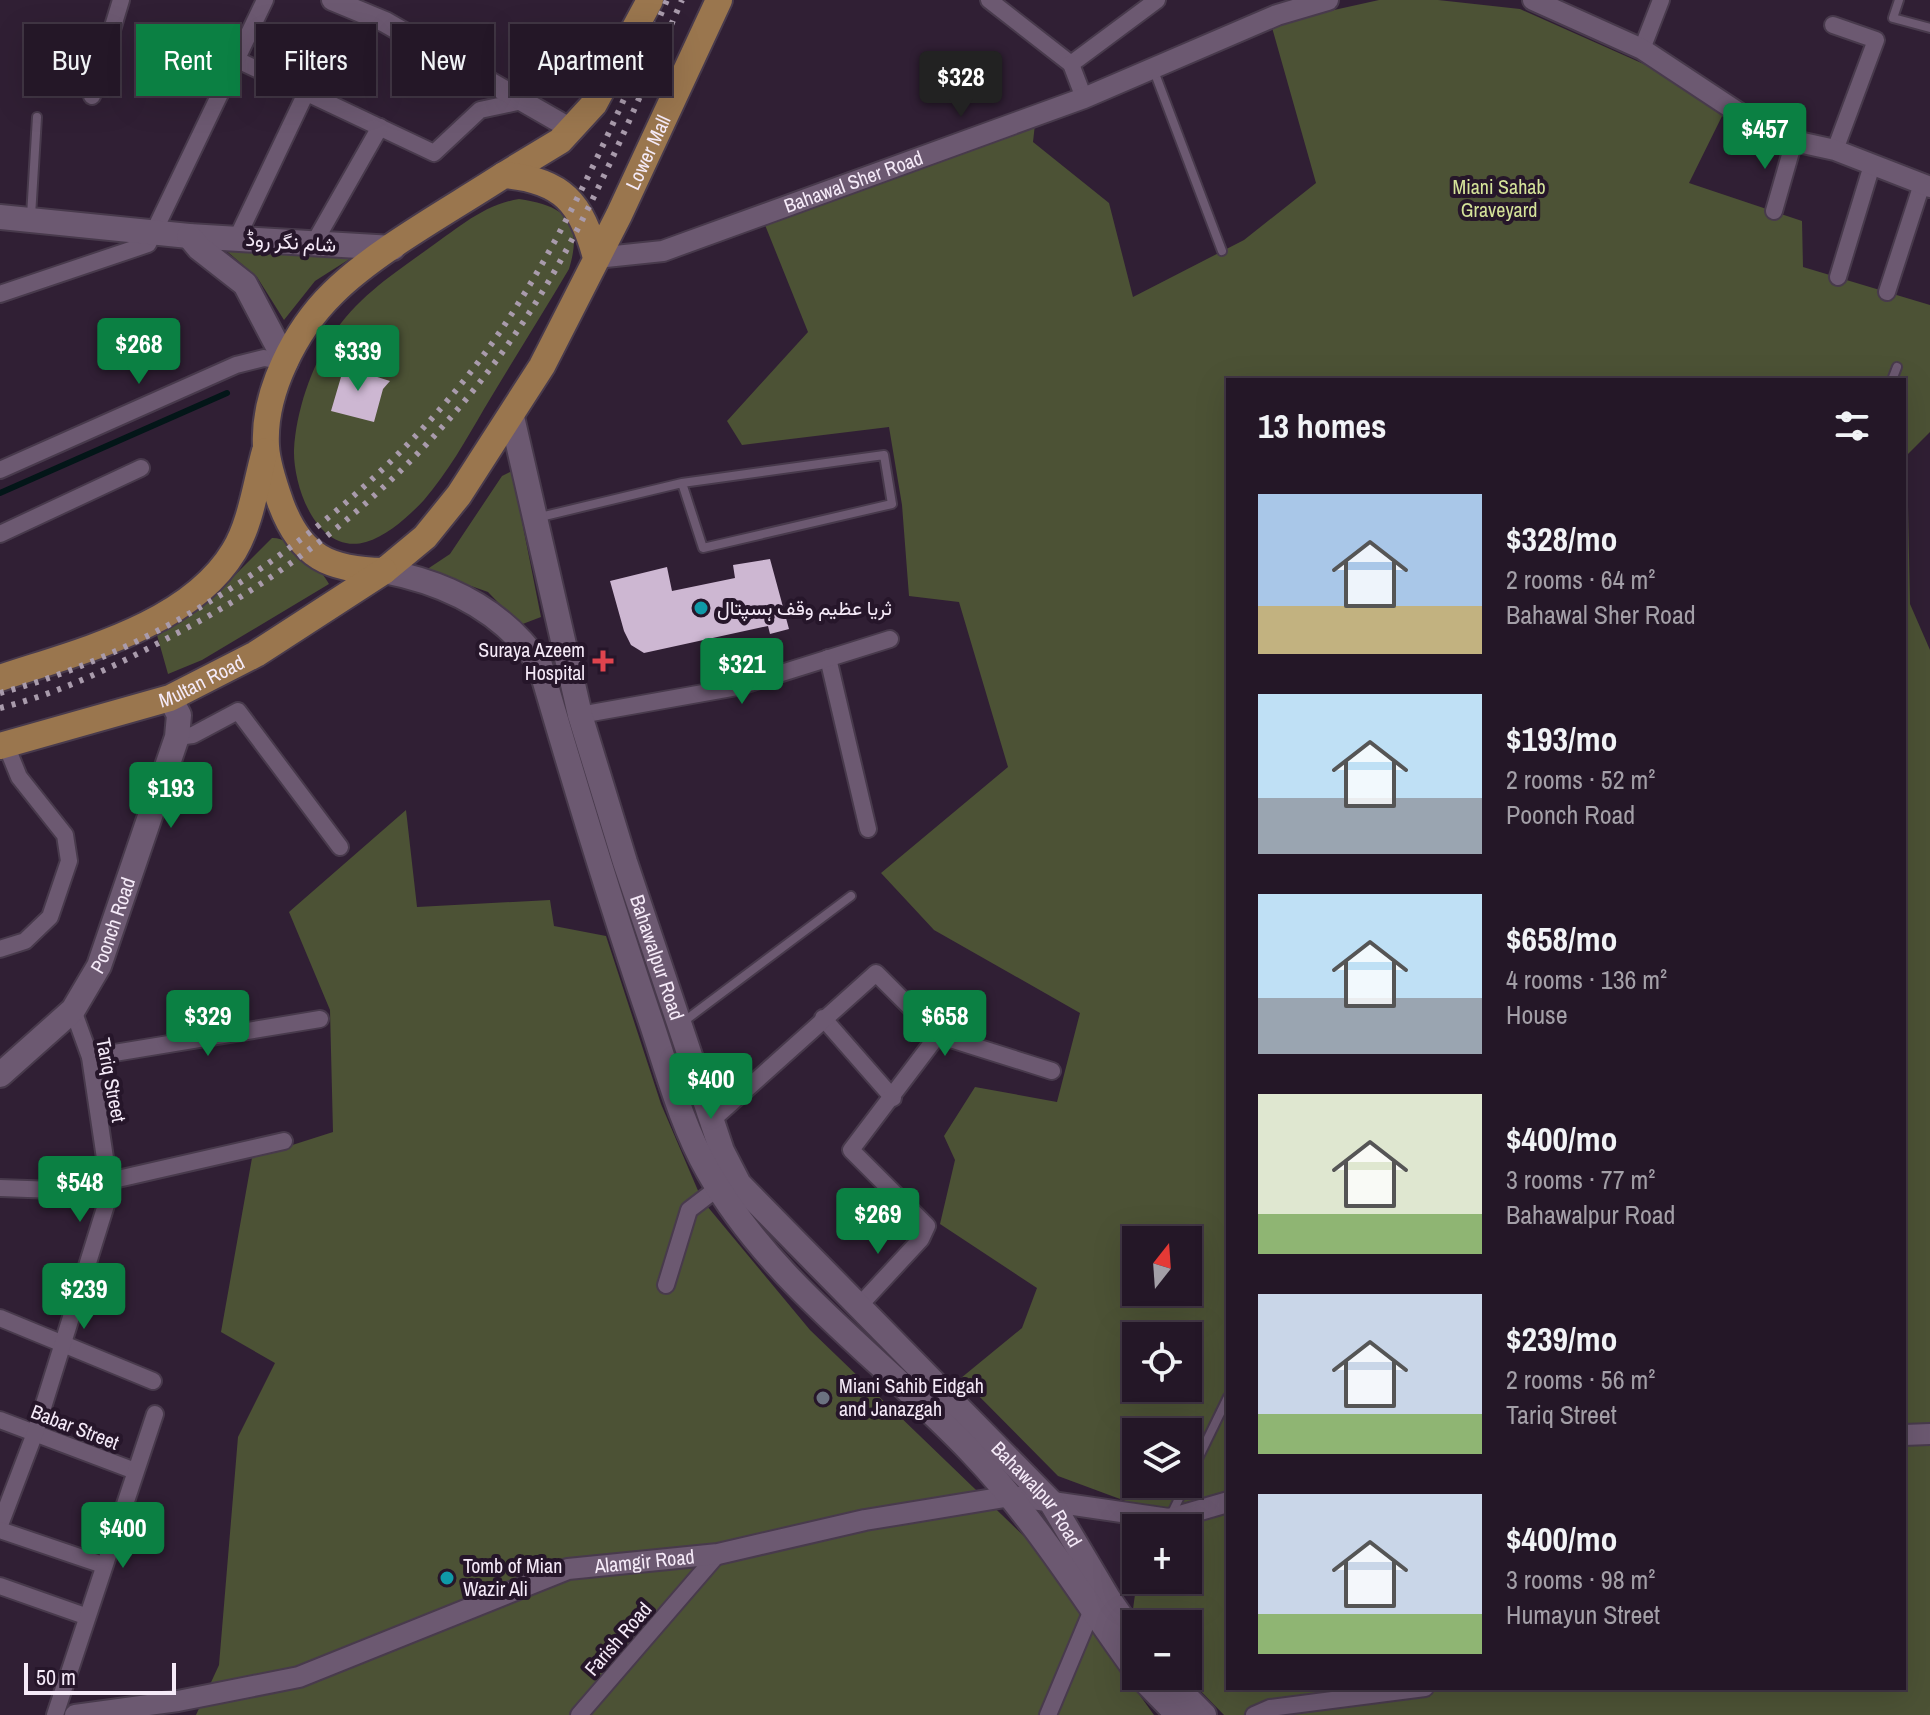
<!DOCTYPE html>
<html lang="en">
<head>
<meta charset="utf-8">
<style>
  body { margin:0; font-family:"Archivo Narrow",Vazirmatn,sans-serif; background:#2c202f; color:#f1f3f6; height:100vh; display:flex; flex-direction:column; font-size:30px; white-space:nowrap }
  * { box-sizing:border-box; margin:0 }
  p { font-size:26px; color:#a39fa7 }
  .icon { flex:none; width:44px; height:44px; fill:none; stroke:currentColor; stroke-width:2; stroke-linecap:round; stroke-linejoin:round }
  .map { position:relative; flex:1; overflow:hidden }
  .panel { position:absolute; left:1226px; top:378px; width:680px; height:1312px; display:flex; flex-direction:column; background:#241727; border-radius:0px; box-shadow:0 8px 32px #0002,0 0 0 2px #413644 }
  .panel>* { flex:none }
  .top-card { position:absolute; left:24px; top:24px; width:760px; height:72px; display:flex; gap:16px }
  .needle { width:52px; rotate:17deg }
  .tools { position:absolute; left:1122px; top:1226px; display:grid; gap:16px }
  .tools a { display:grid; place-items:center; width:80px; height:80px; border-radius:0px; background:#241727; box-shadow:0 8px 32px #0002,0 0 0 2px #413644; font-size:40px }
  .scale { position:absolute; left:24px; bottom:20px; width:152px; box-sizing:border-box; padding-left:8px; border:4px solid #f5eaf8; border-top:0; font-size:22px; line-height:28px; white-space:nowrap; color:#f5eaf8; -webkit-text-stroke:6px #26162a; paint-order:stroke }
  .price { position:absolute; translate:-50% -68px; padding:0 18px; border-radius:8px; background:#0b8043; color:#fff; font-size:26px; line-height:52px; filter:drop-shadow(0 2px 4px #0008) }
  .price::after { content:''; position:absolute; left:50%; top:48px; width:24px; height:18px; margin-left:-12px; background:inherit; clip-path:polygon(0 0,100% 0,50% 100%) }
  .price.on { background:#222; color:#fff }
  ul { padding:0; list-style:none }
  li { display:flex; align-items:center; gap:24px; height:200px; padding:0 32px }
  li span { display:grid; place-items:center; flex:none; width:224px; height:160px; border-radius:0px; color:#555 }
  li>.icon { margin-inline-start:auto }
  span .icon { width:96px; height:96px; fill:#fffc; stroke-width:1 }
  li b { font-size:34px }
  h2 { display:flex; justify-content:space-between; align-items:center; height:96px; padding:0 32px; font-size:34px }
  .chip { padding:0 28px; border-radius:0px; background:#241727; box-shadow:0 8px 32px #0002,0 0 0 2px #413644; font-size:28px; line-height:72px }
  .chip.on { background:#0b8043; color:#fff }
  .map>svg:first-child { display:block }
  .green { fill:#4c5235; fill-rule:evenodd }
  .lines { fill:none; stroke-linecap:round; stroke-linejoin:round }
  .stream { stroke:#031618; stroke-width:6 }
  .building { fill:#cdb7d2 }
  .service-casing { stroke:#483a4c; stroke-width:12 }
  .minor-casing { stroke:#483a4c; stroke-width:20 }
  .tertiary-casing { stroke:#483a4c; stroke-width:24 }
  .secondary-casing { stroke:#483a4c; stroke-width:28 }
  .primary-casing { stroke:#483a4c; stroke-width:30 }
  .service { stroke:#6c5971; stroke-width:8 }
  .minor { stroke:#6c5971; stroke-width:16 }
  .tertiary { stroke:#6c5971; stroke-width:20 }
  .secondary { stroke:#6c5971; stroke-width:24 }
  .primary { stroke:#9a764e; stroke-width:26 }
  .rail { stroke:#a99bac; stroke-width:6; stroke-dasharray:4 8; stroke-linecap:butt }
  .culture-dot { fill:#0f9aa8; stroke:#26162a; stroke-width:3 }
  .health-dot { fill:#e0444e; stroke:#26162a; stroke-width:3 }
  .worship-dot { fill:#6b7280; stroke:#26162a; stroke-width:3 }
  .labels { text-anchor:middle; stroke-width:8; stroke-linejoin:round; paint-order:stroke }
  .street-label { font-size:20px; fill:#f5eaf8; stroke:#26162a }
  .park-label { font-size:20px; fill:#d5e39a; stroke:#26162a }
  .poi-label { font-size:20px; fill:#f5eaf8; stroke:#26162a; text-anchor:start }
</style>
</head>
<body>
<div class="map">
<svg width="1930" height="1715" viewBox="0 0 1930 1715">
  <rect width="100%" height="100%" fill="#301f34"/>
  <g class="green">
    <path d="M1379,0H1438L1520,9L1729,102L1689,183L1802,221L1803,267L1930,305V432L1907,455L1910,604L1930,650V1715H1224L1186,1676L1188,1624H1145L1133,1609L1137,1580H1188V1528H1144L1147,1509L1058,1476L961,1378L1022,1328L1037,1288L940,1224L955,1160L944,1136L975,1087L1057,1102L1080,1013L934,930L881,873L1008,767L959,602L909,596L902,505L889,427L742,445L727,421L808,332L761,215L1036,115L1033,142L1109,203L1133,297L1244,240L1316,183L1271,24ZM1228,380H1904V1688H1228ZM1136,1240H1188V1292H1136ZM1136,1336H1188V1388H1136ZM1136,1432H1188V1484H1136Z"/>
    <path d="M519,199C564,206 584,220 569,269C541,316 512,362 484,409C466,440 448,472 424,500C409,516 387,536 366,542C317,556 293,486 294,450C296,412 311,367 332,336C356,299 390,276 425,251C456,230 482,205 519,199Z"/>
    <polygon points="216,242 359,253 315,281 284,320 257,277"/>
    <polygon points="512,471 541,617 520,625 488,592 426,570 450,554 502,476"/>
    <path d="M272,538C291,537 320,567 329,584L202,660L168,674L155,628L233,577Z"/>
    <polygon points="406,810 417,907 550,900 554,926 606,936 661,1104 702,1200 810,1330 1029,1541 1154,1715 196,1715 219,1665 238,1437 275,1363 221,1332 252,1158 333,1132 330,1010 289,912"/>
  </g>
  <g class="lines">
    <polyline class="stream" points="0,493 227,393"/>
  </g>
  <g class="building">
    <polygon points="335,350 355,370 390,381 383,389 374,422 331,411 341,377"/>
    <polygon points="770,559 789,629 770,634 768,626 644,653 631,645 624,631 610,581 667,567 672,591 735,578 733,565"/>
  </g>
  <g class="lines">
    <defs>
      <g id="service">
        <polyline points="1899,0 1893,18 1930,28"/>
        <polyline points="1154,71 1222,251"/>
        <polyline points="31,216 37,117"/>
        <polyline points="1892,380 1897,367"/>
        <polyline points="536,518 682,483 884,455 892,504 703,548 682,483"/>
        <polyline points="683,1022 851,896"/>
        <polyline points="1188,1479 1228,1397"/>
        <polyline points="1171,1515 1186,1484"/>
      </g>
      <g id="minor">
        <polyline points="989,0 1071,64"/>
        <polyline points="1833,25 1876,40 1835,150"/>
        <polyline points="191,38 434,153 480,110 522,101"/>
        <polyline points="1642,49 1661,0"/>
        <polyline points="92,96 121,0"/>
        <polyline points="1084,98 1071,64 1157,0"/>
        <polyline points="1774,211 1794,141"/>
        <polyline points="237,238 306,93"/>
        <polyline points="314,243 380,127"/>
        <polyline points="1838,277 1872,165"/>
        <polyline points="1887,292 1922,184"/>
        <polyline points="0,294 148,244 265,0"/>
        <polyline points="0,470 236,365 264,358 286,362"/>
        <polyline points="0,534 141,468"/>
        <polyline points="828,658 868,829"/>
        <polyline points="580,715 737,687 890,639"/>
        <polyline points="177,737 193,735 238,711 340,847"/>
        <polyline points="0,949 25,941 50,917 69,861 65,835 19,777 6,745"/>
        <polyline points="823,1018 893,1098"/>
        <polyline points="90,1057 320,1019"/>
        <polyline points="711,1121 876,973 938,1035 1052,1071"/>
        <polyline points="109,1181 284,1141"/>
        <polyline points="0,1188 110,1192"/>
        <polyline points="666,1285 689,1210 719,1187"/>
        <polyline points="859,1306 921,1239 927,1226 851,1150 938,1035"/>
        <polyline points="0,1318 153,1381"/>
        <polyline points="0,1420 135,1471"/>
        <polyline points="0,1525 35,1433 110,1192 90,1057 73,1010"/>
        <polyline points="0,1530 103,1565"/>
        <polyline points="0,1586 85,1616"/>
        <polyline points="55,1715 155,1414"/>
        <polyline points="579,1715 718,1554"/>
        <polyline points="1048,1715 1092,1610"/>
        <polyline points="1254,1715 1270,1708 1425,1688"/>
      </g>
      <g id="tertiary">
        <polyline points="332,0 385,22 573,130"/>
        <polyline points="1533,0 1642,49 1748,119 1794,141 1835,150 1930,187"/>
        <path id="s1" d="M596,258L663,251L1084,98L1277,15L1328,0"/>
        <polyline points="1904,1435 1930,1434"/>
        <path id="s2" d="M75,1715L178,1701L299,1677L568,1569L718,1554L865,1520L1011,1496L1169,1519L1228,1502"/>
      </g>
      <g id="secondary">
        <polyline points="0,217 189,236 393,248"/>
        <polyline points="189,236 199,248 245,284 286,362"/>
        <path id="s3" d="M512,417L580,715L625,862L722,1151L739,1184L1051,1502L1108,1598L1136,1638"/>
        <path d="M384,571C447,583 503,610 540,665C574,782 609,898 648,1013C666,1065 680,1122 708,1171C772,1284 885,1361 972,1453C1035,1519 1083,1598 1136,1671"/>
        <path id="s4" d="M0,1075L73,1010L99,966L177,737L179,715L170,698"/>
        <polyline points="1140,1676 1178,1715"/>
        <polyline points="1165,1676 1204,1715"/>
      </g>
      <g id="primary">
        <polyline points="504,175 560,141 594,104 650,0"/>
        <path id="s5" d="M596,258C582,203 562,180 504,175C452,209 375,251 333,293C296,329 263,392 266,446C267,465 275,487 281,504C301,557 329,570 384,571L425,537L459,495L542,366L619,215L719,0"/>
        <path d="M0,678C77,652 189,626 234,551C251,523 256,483 265,451"/>
        <path id="s6" d="M0,746L170,698L256,654L384,571"/>
      </g>
    </defs>
    <use href="#service" class="service-casing"/>
    <use href="#minor" class="minor-casing"/>
    <use href="#tertiary" class="tertiary-casing"/>
    <use href="#secondary" class="secondary-casing"/>
    <use href="#primary" class="primary-casing"/>
    <use href="#service" class="service"/>
    <use href="#minor" class="minor"/>
    <use href="#tertiary" class="tertiary"/>
    <use href="#secondary" class="secondary"/>
    <use href="#primary" class="primary"/>
    <g class="rail">
      <path d="M0,693C198,640 401,487 511,315C575,216 621,107 667,0"/>
      <path d="M0,708C65,692 125,661 183,630C343,545 475,416 562,258C608,175 644,86 682,0"/>
    </g>
  </g>
  <g class="culture-dot">
    <circle cx="701" cy="608" r="8"/>
    <circle cx="447" cy="1578" r="8"/>
  </g>
  <path class="health-dot" d="M599 649h8v8h8v8h-8v8h-8v-8h-8v-8h8z"/>
  <circle class="worship-dot" cx="823" cy="1398" r="8"/>
  <g class="labels">
    <g class="street-label">
      <text dy="7" stroke="none"><textPath href="#s5" startOffset="1208">Lower Mall</textPath></text>
      <text dy="7" stroke="none"><textPath href="#s1" startOffset="270">Bahawal Sher Road</textPath></text>
      <text transform="translate(291 242) rotate(4)" y="7">شام نگر روڈ</text>
      <text dy="7" stroke="none"><textPath href="#s6" startOffset="212">Multan Road</textPath></text>
      <text dy="7" stroke="none"><textPath href="#s4" startOffset="192">Poonch Road</textPath></text>
      <text dy="7" stroke="none"><textPath href="#s3" startOffset="560">Bahawalpur Road</textPath></text>
      <text transform="translate(111 1080) rotate(79)" y="7">Tariq Street</text>
      <text transform="translate(75 1427) rotate(21)" y="7">Babar Street</text>
      <text dy="7" stroke="none"><textPath href="#s3" startOffset="1232">Bahawalpur Road</textPath></text>
      <text dy="7" stroke="none"><textPath href="#s2" startOffset="594">Alamgir Road</textPath></text>
      <text transform="translate(618 1639) rotate(-49)" y="7">Farish Road</text>
    </g>
    <g class="park-label">
      <text x="1499" y="194">Miani Sahab<tspan x="1499" dy="23">Graveyard</tspan></text>
    </g>
    <g class="poi-label">
      <text x="717" y="615">ثریا عظیم وقف ہسپتال</text>
      <text x="585" y="657" text-anchor="end">Suraya Azeem<tspan x="585" dy="23">Hospital</tspan></text>
      <text x="839" y="1393">Miani Sahib Eidgah<tspan x="839" dy="23">and Janazgah</tspan></text>
      <text x="463" y="1573">Tomb of Mian<tspan x="463" dy="23">Wazir Ali</tspan></text>
    </g>
  </g>
</svg>
<div class="tools">
<a><svg class="needle" viewBox="-14 -14 28 28"><path d="M0-13l5 13h-10z" fill="#e53935"/><path d="M0 13l5-13h-10z" fill="#a39fa7"/></svg></a>
<a><svg class="icon" aria-label="locate" viewBox="0 0 24 24"><circle cx="12" cy="12" r="6"/><path d="M12 2v4M12 18v4M2 12h4M18 12h4"/></svg></a>
<a><svg class="icon" aria-label="layers" viewBox="0 0 24 24"><path d="M12 4l9 5-9 5-9-5zM3 14l9 5 9-5"/></svg></a>
<a>+</a>
<a>−</a>
</div>
<div class="scale">50 m</div>
<b class="price on" style="left:961px;top:119px">$328</b>
<b class="price" style="left:1765px;top:171px">$457</b>
<b class="price" style="left:139px;top:386px">$268</b>
<b class="price" style="left:358px;top:393px">$339</b>
<b class="price" style="left:742px;top:706px">$321</b>
<b class="price" style="left:171px;top:830px">$193</b>
<b class="price" style="left:208px;top:1058px">$329</b>
<b class="price" style="left:945px;top:1058px">$658</b>
<b class="price" style="left:711px;top:1121px">$400</b>
<b class="price" style="left:80px;top:1224px">$548</b>
<b class="price" style="left:878px;top:1256px">$269</b>
<b class="price" style="left:84px;top:1331px">$239</b>
<b class="price" style="left:123px;top:1570px">$400</b>
<div class="top-card">
<a class="chip">Buy</a>
<a class="chip on">Rent</a>
<a class="chip">Filters</a>
<a class="chip">New</a>
<a class="chip">Apartment</a>
</div>
<section class="panel">
<h2>13 homes<svg class="icon" aria-label="filters" viewBox="0 0 24 24"><path d="M4 7h16M4 17h16"/><circle cx="9" cy="7" r="2"/><circle cx="15" cy="17" r="2"/></svg></h2>
<ul>
<li><span style="background:linear-gradient(#a9c7e8 70%,#c2b280 0)"><svg class="icon" aria-label="home" viewBox="0 0 24 24"><path d="M3 11l9-7 9 7M6 9v11h12V9"/></svg></span><div><b>$328/mo</b><p>2 rooms · 64 m²</p><p>Bahawal Sher Road</p></div></li>
<li><span style="background:linear-gradient(#bfe0f5 65%,#9aa5b1 0)"><svg class="icon" aria-label="home" viewBox="0 0 24 24"><path d="M3 11l9-7 9 7M6 9v11h12V9"/></svg></span><div><b>$193/mo</b><p>2 rooms · 52 m²</p><p>Poonch Road</p></div></li>
<li><span style="background:linear-gradient(#bfe0f5 65%,#9aa5b1 0)"><svg class="icon" aria-label="home" viewBox="0 0 24 24"><path d="M3 11l9-7 9 7M6 9v11h12V9"/></svg></span><div><b>$658/mo</b><p>4 rooms · 136 m²</p><p>House</p></div></li>
<li><span style="background:linear-gradient(#dfe7d0 75%,#8fb573 0)"><svg class="icon" aria-label="home" viewBox="0 0 24 24"><path d="M3 11l9-7 9 7M6 9v11h12V9"/></svg></span><div><b>$400/mo</b><p>3 rooms · 77 m²</p><p>Bahawalpur Road</p></div></li>
<li><span style="background:linear-gradient(#c9d6e8 75%,#8fb573 0)"><svg class="icon" aria-label="home" viewBox="0 0 24 24"><path d="M3 11l9-7 9 7M6 9v11h12V9"/></svg></span><div><b>$239/mo</b><p>2 rooms · 56 m²</p><p>Tariq Street</p></div></li>
<li><span style="background:linear-gradient(#c9d6e8 75%,#8fb573 0)"><svg class="icon" aria-label="home" viewBox="0 0 24 24"><path d="M3 11l9-7 9 7M6 9v11h12V9"/></svg></span><div><b>$400/mo</b><p>3 rooms · 98 m²</p><p>Humayun Street</p></div></li>
</ul>
</section>
</div>
</body>
</html>
